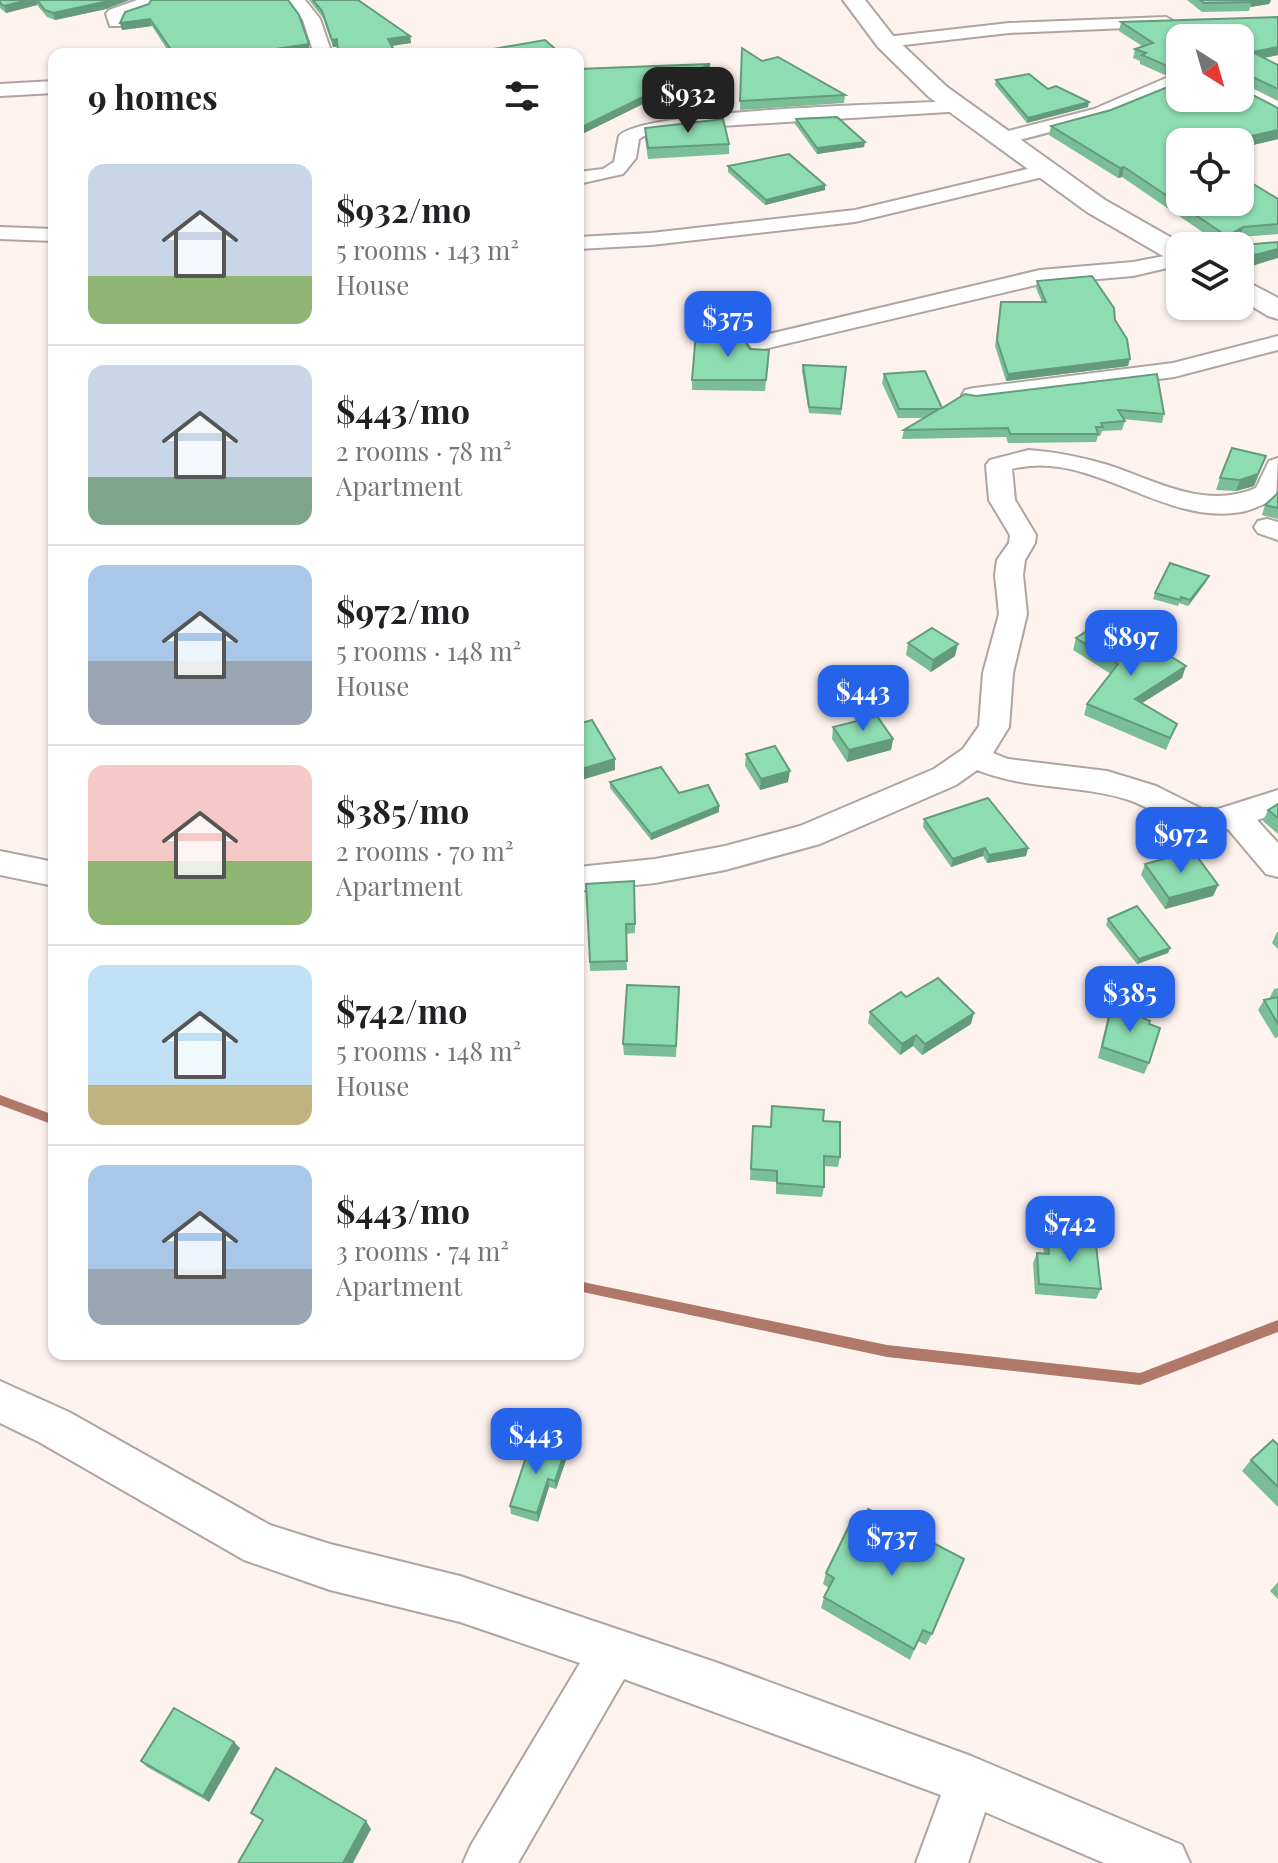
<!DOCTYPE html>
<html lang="en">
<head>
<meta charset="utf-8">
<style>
  body { margin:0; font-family:"Playfair Display",serif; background:#f6f6f6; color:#202124; height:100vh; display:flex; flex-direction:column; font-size:30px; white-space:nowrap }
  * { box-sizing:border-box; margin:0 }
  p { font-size:26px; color:#757577 }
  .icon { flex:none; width:44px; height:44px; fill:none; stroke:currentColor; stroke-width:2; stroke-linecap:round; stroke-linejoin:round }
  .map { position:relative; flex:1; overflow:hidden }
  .side { position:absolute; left:48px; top:48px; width:536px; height:1312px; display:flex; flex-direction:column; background:#fff; border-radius:16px; box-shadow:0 2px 6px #0004 }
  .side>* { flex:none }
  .needle { width:52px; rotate:143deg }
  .controls { position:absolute; left:1166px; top:24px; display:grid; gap:16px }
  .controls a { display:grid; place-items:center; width:88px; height:88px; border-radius:16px; background:#fff; box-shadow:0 2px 6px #0004; font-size:40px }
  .price { position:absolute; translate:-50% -68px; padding:0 18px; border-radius:16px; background:#2563eb; color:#fff; font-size:26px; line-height:52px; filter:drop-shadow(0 2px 4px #0008) }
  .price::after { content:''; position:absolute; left:50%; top:48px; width:24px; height:18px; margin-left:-12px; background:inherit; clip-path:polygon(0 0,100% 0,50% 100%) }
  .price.current { background:#222; color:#fff }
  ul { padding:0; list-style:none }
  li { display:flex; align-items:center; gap:24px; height:200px; padding:0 40px }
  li+li { border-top:2px solid #e0e0e0 }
  li span { display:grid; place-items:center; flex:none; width:224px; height:160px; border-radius:16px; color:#555 }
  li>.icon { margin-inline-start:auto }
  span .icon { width:96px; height:96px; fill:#fffc; stroke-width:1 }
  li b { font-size:34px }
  h2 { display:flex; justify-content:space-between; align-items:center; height:96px; padding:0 40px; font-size:34px }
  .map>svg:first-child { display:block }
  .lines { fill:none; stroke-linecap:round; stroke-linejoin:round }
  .stream { fill:#b07868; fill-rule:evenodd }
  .street-casing { stroke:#afa4a1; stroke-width:4 }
  .secondary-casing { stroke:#afa4a1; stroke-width:4 }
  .street { fill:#fff; fill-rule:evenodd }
  .secondary { fill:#fff; fill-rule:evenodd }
  .wall { fill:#7abe98 }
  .shaded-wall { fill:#639b7c }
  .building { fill:#8eddb1; stroke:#639b7c; stroke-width:2 }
</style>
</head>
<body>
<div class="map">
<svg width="1278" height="1863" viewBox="0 0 1278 1863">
  <rect width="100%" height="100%" fill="#fdf2ee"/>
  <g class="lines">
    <g class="stream">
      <polygon points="0,1095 54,1115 54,1125 0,1105"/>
      <polygon points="578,1281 887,1345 1140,1373 1278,1320 1278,1332 1140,1385 887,1357 578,1291"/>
    </g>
    <defs>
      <g id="street">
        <polygon points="137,0 153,0 150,8 124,17 122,26 110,26 106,14 109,10"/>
        <polygon points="288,0 305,0 320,19 332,54 314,54 303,20"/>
        <polygon points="1166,17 1175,22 1172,26 1009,33 886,47 877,42 886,37 1009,23"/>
        <polygon points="1180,72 1180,85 1108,117 1000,145 990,139 993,135 1094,109"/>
        <polygon points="54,81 54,93 0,96 0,84"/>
        <polygon points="1240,82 1278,101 1278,115 1240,96"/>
        <path d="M957,101L966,107L964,111L721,126L644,136L639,139L636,158L623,174L578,184V172L603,169L614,162L619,136C642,109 907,104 957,101Z"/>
        <polygon points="1044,165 1054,171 1051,175 855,222 651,245 578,249 578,237 651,233 855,210"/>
        <polygon points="0,227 54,229 54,241 0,239"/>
        <polygon points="1180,253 1180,265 1133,276 1040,284 760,350 752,348 748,343 752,338 1040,270 1133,262"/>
        <polygon points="1278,336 1278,350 1174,377 974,402 965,400 962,395 965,390 974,388 1173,363"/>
        <path d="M1029,450C1056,452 1081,457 1108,465C1157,481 1204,510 1256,488L1269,461L1278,458L1276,499C1265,503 1253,510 1241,512C1162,526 1090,448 1012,469L1015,500L1036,535L1035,543L1025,560L1023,575L1027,614L1013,673L1009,727L993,753L1008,759L1107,771L1156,786L1202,809H1218L1278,790V813L1257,820L1278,843V877L1266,874L1228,829C1189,841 1164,812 1129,800C1080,784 1026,790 977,770L956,785L820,844L725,870L655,883L578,891V867L655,859L725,846L800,826L934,769L963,749L979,726L983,673L999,614L995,575L997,560L1009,543L1010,535L989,500L986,465L990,460Z"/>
        <polygon points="1267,519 1278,522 1278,540 1258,533 1254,527 1258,521"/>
        <polygon points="0,851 54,862 54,886 0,875"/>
        <polygon points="0,1381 69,1412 270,1525 330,1544 460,1576 715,1662 971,1756 1182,1845 1190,1863 1104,1863 985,1812 968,1863 916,1863 941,1795 624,1679 518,1863 463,1863 471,1845 580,1663 460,1622 330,1590 244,1560 39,1442 0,1423"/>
      </g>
      <g id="secondary">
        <polygon points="843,0 865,0 894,37 947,87 1105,200 1186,246 1180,246 1180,262 1170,260 1087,212 929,97 878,47"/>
        <polygon points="1240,278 1278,298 1278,319 1268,316 1240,299"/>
      </g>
    </defs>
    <use href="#street" class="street-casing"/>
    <use href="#secondary" class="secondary-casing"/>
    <use href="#street" class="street"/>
    <use href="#secondary" class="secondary"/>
  </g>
  <g class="wall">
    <polygon points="0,0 129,0 106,9 55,20 47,17 37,5 6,13 0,8"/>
    <polygon points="309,0 358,0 410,36 411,43 392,46 333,47 323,18"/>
    <polygon points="1187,0 1271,0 1269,4 1250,7 1249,11 1202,12"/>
    <polygon points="149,4 310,51 290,54 170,54 152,26 122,30 120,23"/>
    <polygon points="1278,17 1278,55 1264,58 1278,65 1278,100 1241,82 1241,89 1278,108 1278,139 1240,148 1180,142 1278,199 1278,234 1240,237 1236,239 1243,245 1278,242 1252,266 1240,258 1240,246 1223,246 1122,177 1118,178 1049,135 1051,126 1240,98 1180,38 1180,69 1165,75 1140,64 1140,61 1133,58 1135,49 1142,46 1119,31 1121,22"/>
    <polygon points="742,48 762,61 845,95 844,103 740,110"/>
    <polygon points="710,64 710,71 582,134 578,130 578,69"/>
    <polygon points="996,80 1088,107 1027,123 995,85"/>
    <polygon points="796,119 864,147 817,154 795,124"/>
    <polygon points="645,128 729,144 729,154 648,159 645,139"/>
    <polygon points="728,166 825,185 825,190 765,205 728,172"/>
    <polygon points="1037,281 1115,320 1128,366 1006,381 995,346 1001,302 1042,302 1036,288"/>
    <polygon points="750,349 769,350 765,391 692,390 692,380"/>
    <polygon points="803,365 846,367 841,415 809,413 802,371"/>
    <polygon points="884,374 942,408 976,396 1164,414 1162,423 1123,419 1125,421 1122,430 1102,431 1100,436 1098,436 1096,442 1008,443 1006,437 902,439 904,430 924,418 898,418 882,383"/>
    <polygon points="1266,456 1254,486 1236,491 1216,490 1220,478"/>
    <polygon points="1278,493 1278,519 1262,515 1265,505"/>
    <polygon points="1206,582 1188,606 1179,603 1178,606 1153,599 1155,593"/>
    <polygon points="1076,638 1182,678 1142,703 1177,724 1166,750 1084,715 1087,704 1111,674 1073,650"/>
    <polygon points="908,643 955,656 931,672 906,655"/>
    <polygon points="833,727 893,739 891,750 847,762 832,739"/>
    <polygon points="746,754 788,782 760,790 745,766"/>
    <polygon points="610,782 679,793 719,812 651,840 610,788"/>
    <polygon points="1278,804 1278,834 1263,821 1268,810"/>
    <polygon points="924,819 1028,848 1026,856 987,863 983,856 951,867 923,827"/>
    <polygon points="1145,864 1218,885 1213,896 1165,909 1141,875"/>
    <polygon points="634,881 635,933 626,934 627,970 590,971 586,884"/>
    <polygon points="1108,919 1170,948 1168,953 1137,964 1106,925"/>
    <polygon points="1277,932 1278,932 1278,949 1272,943"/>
    <polygon points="679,987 676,1057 624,1055 623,1044"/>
    <polygon points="1278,988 1278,1037 1275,1038 1258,1010 1264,1000 1269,999 1274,989"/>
    <polygon points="906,997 971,1024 922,1055 913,1046 900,1055 868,1023 870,1012"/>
    <polygon points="1112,1005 1143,1018 1149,1024 1149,1063 1144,1074 1098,1058 1108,1016"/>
    <polygon points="772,1106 823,1121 840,1157 838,1167 824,1166 824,1187 822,1197 776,1194 776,1182 750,1180 752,1137 770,1127"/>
    <polygon points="1047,1237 1092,1245 1101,1289 1096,1299 1035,1294 1033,1263 1037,1253 1044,1253 1043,1247"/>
    <polygon points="1278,1445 1278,1507 1242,1471 1251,1460"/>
    <polygon points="565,1451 566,1460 556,1489 549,1487 538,1522 511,1514 510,1506"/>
    <polygon points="826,1573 932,1634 926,1645 918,1641 910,1660 821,1608 824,1597 829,1588 823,1584"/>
    <polygon points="1278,1582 1278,1599 1270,1591"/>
    <polygon points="240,1748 209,1802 147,1767 141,1761"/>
  </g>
  <g class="shaded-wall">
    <polygon points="28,0 36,0 37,5 6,13 4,6"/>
    <polygon points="110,0 129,0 106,9 55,20 53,13"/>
    <polygon points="1246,0 1271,0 1269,4 1250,7 1252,2"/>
    <polygon points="150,19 152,26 122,30 120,23"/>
    <polygon points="410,36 411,43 389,46 388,39"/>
    <polygon points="337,39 338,46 333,47 332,40"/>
    <polygon points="309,44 310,51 290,54 242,54"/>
    <polygon points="1278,47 1278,55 1249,61 1252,52"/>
    <polygon points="1180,61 1180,69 1165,75 1167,66"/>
    <polygon points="710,64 710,71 582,134 582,127"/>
    <polygon points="1089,102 1088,107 1027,123 1028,118"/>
    <polygon points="1278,130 1278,139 1240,148 1240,142 1226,142"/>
    <polygon points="865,142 864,147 817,154 817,148"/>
    <polygon points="1124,167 1122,177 1118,178 1120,168"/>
    <polygon points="825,185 825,190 765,205 766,200"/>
    <polygon points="1243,227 1240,237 1233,241 1229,235"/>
    <polygon points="1278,249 1278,258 1252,266 1255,255"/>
    <polygon points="1130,359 1128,366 1006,381 1008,374"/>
    <polygon points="1266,456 1254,486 1236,491 1240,480"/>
    <polygon points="1209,576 1206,582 1188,606 1190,600"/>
    <polygon points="958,644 955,656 931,672 933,660"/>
    <polygon points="1186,666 1182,678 1131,710 1135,699"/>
    <polygon points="893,739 891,750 847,762 849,750"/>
    <polygon points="615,759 615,770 578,781 578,770"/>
    <polygon points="790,771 788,782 760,790 761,779"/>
    <polygon points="719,806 719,812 651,840 651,834"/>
    <polygon points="985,848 983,856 951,867 953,859"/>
    <polygon points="1028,848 1026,856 987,863 989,855"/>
    <polygon points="1218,885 1213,896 1165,909 1169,898"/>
    <polygon points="1170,948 1168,953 1137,964 1139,959"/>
    <polygon points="974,1013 971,1024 922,1055 925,1044"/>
    <polygon points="916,1035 913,1046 900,1055 902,1044"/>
    <polygon points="565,1451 566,1460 556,1489 555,1481"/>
    <polygon points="548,1479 549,1487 538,1522 537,1513"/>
    <polygon points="234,1742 240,1748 209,1802 203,1796"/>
    <polygon points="366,1821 371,1829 353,1863 343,1863"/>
  </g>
  <g class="building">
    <polygon points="0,0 28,0 4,6 0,3"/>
    <polygon points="37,0 110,0 104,2 53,13 45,10"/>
    <polygon points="151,0 288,0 299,15 309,44 242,54 174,54 150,19 120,23 125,12 149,4"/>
    <polygon points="313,0 358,0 410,36 388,39 396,54 338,54 337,39 332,40 322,11"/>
    <polygon points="1200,0 1249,0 1252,2 1204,3"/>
    <polygon points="1278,17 1278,47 1252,52 1278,65 1278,89 1240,71 1241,89 1278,108 1278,130 1226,142 1180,142 1180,202 1240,202 1240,176 1278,199 1278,224 1243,227 1229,235 1232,239 1240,239 1243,245 1278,242 1278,249 1255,255 1124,167 1120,168 1051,126 1111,110 1180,82 1180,98 1240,98 1240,38 1180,38 1180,61 1167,66 1142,55 1146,53 1135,49 1153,43 1121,22"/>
    <polygon points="545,40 561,54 499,54 493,49"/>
    <polygon points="742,48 762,61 778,57 845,95 740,101"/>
    <polygon points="710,64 582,127 578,123 578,69"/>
    <polygon points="1029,74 1048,89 1056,86 1089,102 1028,118 996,80"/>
    <polygon points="837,117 865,142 817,148 796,119"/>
    <polygon points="723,119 729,144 648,148 645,128"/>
    <polygon points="789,154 825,185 766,200 728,166"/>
    <polygon points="1092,276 1114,308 1115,320 1127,339 1130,359 1008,374 997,340 1001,302 1046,302 1037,281"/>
    <polygon points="696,332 740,334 750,349 769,350 766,380 692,380"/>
    <polygon points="803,365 846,367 841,409 809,407"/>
    <polygon points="925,371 942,408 965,394 976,396 1157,374 1164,414 1118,410 1125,421 1101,423 1103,427 1096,427 1098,434 1010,434 1008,428 904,430 939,409 899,409 884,374"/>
    <polygon points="1232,448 1266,456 1258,474 1240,480 1220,478"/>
    <polygon points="1278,493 1278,508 1265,505"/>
    <polygon points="1170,563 1209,576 1190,600 1181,597 1180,600 1155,593"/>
    <polygon points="1101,622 1147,651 1154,646 1186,666 1135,699 1177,724 1170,738 1087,704 1118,664 1076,638"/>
    <polygon points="932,628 958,644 933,660 908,643"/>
    <polygon points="877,716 893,739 849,750 833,727"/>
    <polygon points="592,720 615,759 578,770 578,724"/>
    <polygon points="775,746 790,771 761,779 746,754"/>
    <polygon points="661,767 679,793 708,785 719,806 651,834 610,782"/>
    <polygon points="988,798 1028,848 989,855 985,848 953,859 924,819"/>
    <polygon points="1278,804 1278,818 1268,810"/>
    <polygon points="1193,851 1218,885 1169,898 1145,864"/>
    <polygon points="634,881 635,924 626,924 627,961 590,962 586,884"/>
    <polygon points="1137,906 1170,948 1139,959 1108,919"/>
    <polygon points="938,978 974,1013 925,1044 916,1035 902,1044 870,1012 901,992 906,997"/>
    <polygon points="627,985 679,987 676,1046 623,1044"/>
    <polygon points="1278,997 1278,1024 1264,1000"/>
    <polygon points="1112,1005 1145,1015 1143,1018 1150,1021 1149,1024 1160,1028 1149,1063 1102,1047"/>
    <polygon points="772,1106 824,1110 823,1121 840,1122 840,1157 824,1156 824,1187 777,1183 777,1171 751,1169 753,1126 771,1127"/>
    <polygon points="1047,1237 1091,1241 1092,1245 1096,1245 1101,1289 1039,1284 1037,1253 1049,1254"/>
    <polygon points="1273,1440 1278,1445 1278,1487 1251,1460"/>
    <polygon points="531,1442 565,1451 555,1481 548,1479 537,1513 510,1506"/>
    <polygon points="868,1509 964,1559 932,1634 923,1630 914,1649 824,1597 834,1578 826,1573 851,1522 859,1526"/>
    <polygon points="174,1708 234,1742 203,1796 141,1761"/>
    <polygon points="276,1768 366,1821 343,1863 238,1863 263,1820 251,1813"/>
  </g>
</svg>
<div class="controls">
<a><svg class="needle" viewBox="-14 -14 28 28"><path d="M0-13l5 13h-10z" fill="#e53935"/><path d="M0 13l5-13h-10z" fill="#757577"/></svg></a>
<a><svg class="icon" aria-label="locate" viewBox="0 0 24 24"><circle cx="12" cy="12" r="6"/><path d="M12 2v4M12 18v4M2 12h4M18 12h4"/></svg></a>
<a><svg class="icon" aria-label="layers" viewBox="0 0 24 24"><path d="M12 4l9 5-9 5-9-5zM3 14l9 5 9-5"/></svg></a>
</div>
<b class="price current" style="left:688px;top:135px">$932</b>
<b class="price" style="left:728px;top:359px">$375</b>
<b class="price" style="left:1131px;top:678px">$897</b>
<b class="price" style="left:863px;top:733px">$443</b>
<b class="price" style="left:1181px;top:875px">$972</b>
<b class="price" style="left:1130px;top:1034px">$385</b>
<b class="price" style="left:1070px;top:1264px">$742</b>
<b class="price" style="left:536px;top:1476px">$443</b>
<b class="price" style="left:892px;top:1578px">$737</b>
<section class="side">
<h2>9 homes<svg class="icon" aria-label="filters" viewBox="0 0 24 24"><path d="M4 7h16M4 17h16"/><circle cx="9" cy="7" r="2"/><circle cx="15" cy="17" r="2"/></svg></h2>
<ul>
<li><span style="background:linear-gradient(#c9d6e8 70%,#8fb573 0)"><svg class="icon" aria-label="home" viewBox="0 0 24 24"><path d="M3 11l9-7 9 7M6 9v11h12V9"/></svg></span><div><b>$932/mo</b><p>5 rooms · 143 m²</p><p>House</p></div></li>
<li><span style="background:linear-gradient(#c9d6e8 70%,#7fa58c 0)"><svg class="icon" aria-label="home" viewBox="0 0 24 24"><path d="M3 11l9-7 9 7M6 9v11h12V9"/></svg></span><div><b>$443/mo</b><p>2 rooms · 78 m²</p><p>Apartment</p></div></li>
<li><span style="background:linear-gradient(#a9c7e8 60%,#9aa5b1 0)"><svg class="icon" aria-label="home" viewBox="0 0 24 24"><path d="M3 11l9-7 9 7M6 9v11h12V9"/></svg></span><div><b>$972/mo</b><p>5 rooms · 148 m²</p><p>House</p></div></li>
<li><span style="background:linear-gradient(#f6c9c9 60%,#8fb573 0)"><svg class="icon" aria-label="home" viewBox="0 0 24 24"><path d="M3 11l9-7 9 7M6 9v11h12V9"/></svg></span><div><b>$385/mo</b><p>2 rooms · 70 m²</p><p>Apartment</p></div></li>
<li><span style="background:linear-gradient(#bfe0f5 75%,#c2b280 0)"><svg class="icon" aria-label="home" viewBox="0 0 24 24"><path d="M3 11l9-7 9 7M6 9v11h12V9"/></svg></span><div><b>$742/mo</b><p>5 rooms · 148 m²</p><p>House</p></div></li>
<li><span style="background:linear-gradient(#a9c7e8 65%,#9aa5b1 0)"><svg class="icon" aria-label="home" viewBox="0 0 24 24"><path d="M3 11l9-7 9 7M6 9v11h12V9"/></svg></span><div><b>$443/mo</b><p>3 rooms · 74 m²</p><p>Apartment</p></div></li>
</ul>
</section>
</div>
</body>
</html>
